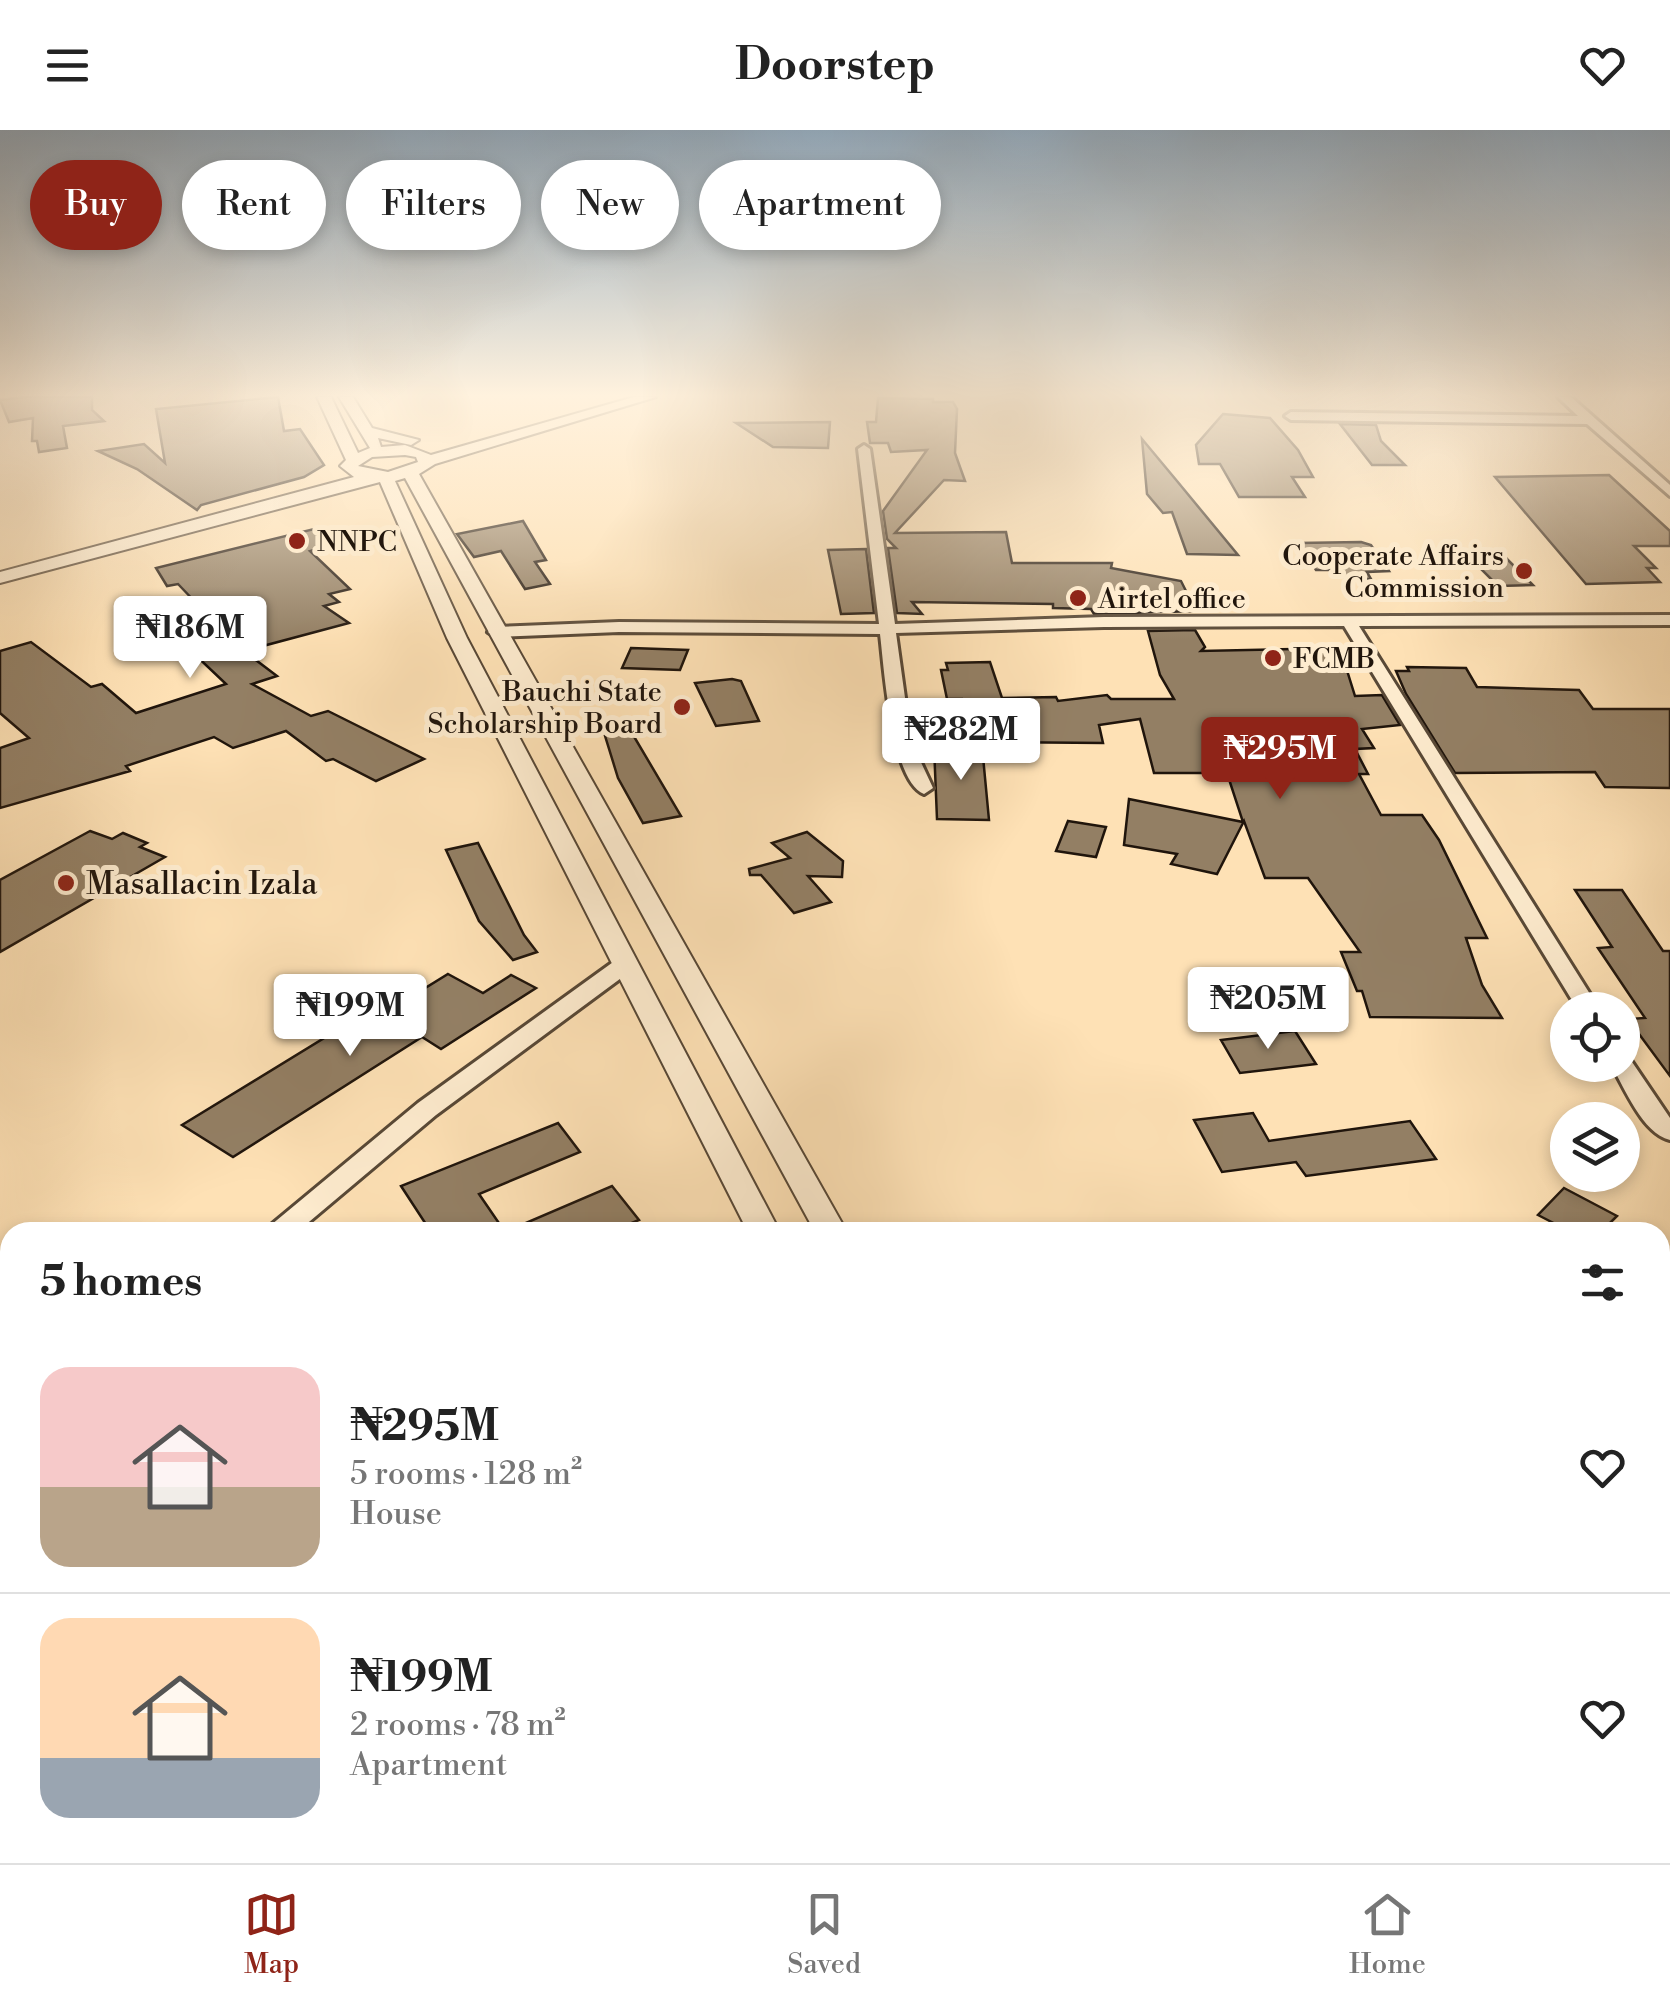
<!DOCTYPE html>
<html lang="en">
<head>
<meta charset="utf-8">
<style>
  body { margin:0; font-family:"Libre Bodoni",serif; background:#f2f2f2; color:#222; height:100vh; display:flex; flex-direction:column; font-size:38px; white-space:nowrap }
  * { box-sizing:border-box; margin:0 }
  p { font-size:32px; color:#767676 }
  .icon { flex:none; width:55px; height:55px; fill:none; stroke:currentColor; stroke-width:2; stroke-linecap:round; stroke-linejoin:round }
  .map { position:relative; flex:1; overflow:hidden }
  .side { position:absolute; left:0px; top:1092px; width:1670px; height:642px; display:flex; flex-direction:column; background:#fff; border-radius:30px 30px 0 0; box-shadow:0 5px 15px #0003 }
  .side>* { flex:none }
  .guide { position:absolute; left:30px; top:30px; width:1000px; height:90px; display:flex; gap:20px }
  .controls { position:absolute; left:1550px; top:862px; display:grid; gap:20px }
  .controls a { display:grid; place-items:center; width:90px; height:90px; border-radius:50%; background:#fff; box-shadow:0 5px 15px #0003; font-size:50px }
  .price { position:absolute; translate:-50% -85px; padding:0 22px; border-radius:10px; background:#fff; color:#222; font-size:32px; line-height:65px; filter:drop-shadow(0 2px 5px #0008) }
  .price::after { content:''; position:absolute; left:50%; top:60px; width:30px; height:22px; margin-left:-15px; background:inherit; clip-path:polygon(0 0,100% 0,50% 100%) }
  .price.current { background:#8f2418; color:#fff }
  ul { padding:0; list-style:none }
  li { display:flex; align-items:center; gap:30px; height:250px; padding:0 40px }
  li+li { border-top:2px solid #e0e0e0 }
  li span { display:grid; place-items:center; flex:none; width:280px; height:200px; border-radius:30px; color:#555 }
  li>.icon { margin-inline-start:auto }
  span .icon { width:120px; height:120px; fill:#fffc; stroke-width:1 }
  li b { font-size:42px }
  h2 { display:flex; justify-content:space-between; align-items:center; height:120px; padding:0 40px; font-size:42px }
  .pill { padding:0 35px; border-radius:45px; background:#fff; box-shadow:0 5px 15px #0003; font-size:35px; line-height:90px }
  .pill.current { background:#8f2418; color:#fff }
  header { display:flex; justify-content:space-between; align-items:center; height:130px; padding:0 40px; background:#fff; font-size:45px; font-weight:800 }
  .tab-bar { display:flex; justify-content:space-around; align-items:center; height:140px; border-top:2px solid #e0e0e0; background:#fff; font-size:28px; color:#767676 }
  .tab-bar a { display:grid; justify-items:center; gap:5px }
  .tab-bar .current { color:#8f2418 }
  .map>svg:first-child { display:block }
  .building { fill:#937f64; stroke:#20150c; stroke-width:2.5 }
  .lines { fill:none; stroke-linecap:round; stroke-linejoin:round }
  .minor-casing { stroke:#584836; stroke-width:6 }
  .tertiary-casing { stroke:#584836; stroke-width:4 }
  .minor { fill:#feeccf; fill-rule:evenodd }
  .tertiary { fill:#feeccf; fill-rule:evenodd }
  .poi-dot { fill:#8f2418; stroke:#feeccf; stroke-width:4 }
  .labels { text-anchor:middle; stroke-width:10; stroke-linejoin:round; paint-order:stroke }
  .far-poi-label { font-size:28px; fill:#20150c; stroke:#feeccf; text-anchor:start }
  .poi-label { font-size:32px; fill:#20150c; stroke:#feeccf; text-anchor:start }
</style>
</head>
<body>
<header><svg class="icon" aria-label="menu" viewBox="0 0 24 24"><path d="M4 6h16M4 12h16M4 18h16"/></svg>Doorstep<svg class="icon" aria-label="heart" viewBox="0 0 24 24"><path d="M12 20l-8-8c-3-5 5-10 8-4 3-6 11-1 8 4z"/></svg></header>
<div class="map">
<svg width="1670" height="1733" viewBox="0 0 1670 1733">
  <rect width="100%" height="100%" fill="#fee1b5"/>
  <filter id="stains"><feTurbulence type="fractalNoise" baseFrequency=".002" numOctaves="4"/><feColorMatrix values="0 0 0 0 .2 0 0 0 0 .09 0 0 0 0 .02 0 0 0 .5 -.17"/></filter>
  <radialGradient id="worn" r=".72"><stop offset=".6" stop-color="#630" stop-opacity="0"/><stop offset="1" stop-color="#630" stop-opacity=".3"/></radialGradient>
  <g class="building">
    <polygon points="25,267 92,267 92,280 104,291 63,296 67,318 39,322 37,311 32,311 33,288 9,292 0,270"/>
    <polygon points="278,267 284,301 300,299 324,335 304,347 201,375 197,380 137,339 98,321 144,314 165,333 156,279"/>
    <polygon points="878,268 933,269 933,272 953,272 957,279 955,323 965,351 944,350 895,403 1006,402 1012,433 1112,433 1111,438 1181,451 1196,481 1094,484 1091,479 1053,478 1053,474 912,472 922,484 897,483 888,418 896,418 887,409 883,381 927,320 891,322 888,313 870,313 867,292 876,292"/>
    <polygon points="1223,284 1270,288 1298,320 1313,347 1292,347 1305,367 1239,367 1220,334 1199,334 1196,315"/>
    <polygon points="830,292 828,318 773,317 736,293"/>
    <polygon points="1340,294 1376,295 1381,311 1405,335 1372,335"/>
    <polygon points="1142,309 1177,351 1238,425 1187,424 1172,382 1163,383 1147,364"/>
    <polygon points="1609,345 1670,401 1670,416 1634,416 1656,438 1647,438 1660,452 1586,454 1495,347"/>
    <polygon points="523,391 546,430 535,432 550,454 525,459 501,421 474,427 457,404"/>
    <polygon points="318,398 341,412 310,421 350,459 329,464 339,472 324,476 349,493 244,521 277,546 252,554 311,586 328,581 424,629 376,651 333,629 326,631 286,601 233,618 214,607 126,636 130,641 0,678 0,618 29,608 0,583 0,521 31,512 91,557 102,554 136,583 226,554 190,520 198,518 184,505 218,496 178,454 167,456 156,438"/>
    <polygon points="1361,412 1371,415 1389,441 1367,442 1371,449 1345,449 1340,440 1316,440 1299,413"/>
    <polygon points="866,419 874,483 841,484 828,420"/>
    <polygon points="1503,425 1533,455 1498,456 1468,426"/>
    <polygon points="1195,500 1205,517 1201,521 1340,518 1355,566 1382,565 1400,595 1362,599 1374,618 1355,619 1368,644 1359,644 1381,685 1422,685 1439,710 1487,808 1466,808 1482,855 1502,888 1370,887 1362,861 1357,861 1341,822 1360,822 1308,748 1265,748 1244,691 1217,744 1171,734 1177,724 1124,715 1129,669 1243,692 1227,643 1154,643 1140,589 1099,595 1103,613 972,612 962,569 947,569 941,540 948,540 946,533 990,532 1002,568 1056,567 1058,571 1107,565 1111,569 1174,569 1160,545 1148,501"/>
    <polygon points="631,518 688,520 680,540 622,538"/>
    <polygon points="1407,537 1466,538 1477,557 1579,560 1593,579 1670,579 1670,658 1605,657 1595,642 1455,643 1406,564 1396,541 1409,541"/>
    <polygon points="732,549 741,551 759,591 716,596 695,553"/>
    <polygon points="626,593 681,686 643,693 618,648 602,596"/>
    <polygon points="934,616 982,616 989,690 937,689"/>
    <polygon points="1068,691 1106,697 1096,727 1056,721"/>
    <polygon points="90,701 112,709 123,703 147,713 140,717 165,727 0,822 0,750"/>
    <polygon points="807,702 843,731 842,747 808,746 831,772 794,783 761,745 750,745 749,739 790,728 772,713"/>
    <polygon points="478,713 524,805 537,822 513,830 479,791 446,720"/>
    <polygon points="1575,760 1622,760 1663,821 1670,821 1670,946 1628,889 1645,888 1598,818 1612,817"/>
    <polygon points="448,844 483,863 511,845 536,858 441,919 422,907 233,1027 182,995 378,875 388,881"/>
    <polygon points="1295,901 1316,934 1240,943 1221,910"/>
    <polygon points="1253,983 1269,1011 1410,991 1436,1029 1306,1046 1296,1032 1222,1042 1194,990"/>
    <polygon points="558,993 580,1022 479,1064 505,1102 612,1056 639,1090 610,1102 431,1102 401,1056"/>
    <polygon points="1564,1058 1617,1086 1601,1102 1571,1102 1538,1085"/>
  </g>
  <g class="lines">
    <defs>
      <g id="minor">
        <polygon points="1558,267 1571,267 1670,355 1670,366 1587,294 1291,290 1285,286 1291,282 1578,286"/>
        <path d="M864,315L870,319L895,494L1104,487L1670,485V495L1359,496L1600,880H1578L1344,496L1104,497L896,503L911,611L933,658L924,664C891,651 884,537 880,504L619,502L496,507L488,502L496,497L619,492L879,494L858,319Z"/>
        <polygon points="624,828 635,835 632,840 436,985 297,1102 267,1102 271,1095 418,973 616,830"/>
        <path d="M1622,927L1630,929L1670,988V1010C1642,1003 1625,958 1611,935H1622Z"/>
        <polygon points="10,1294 10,1323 0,1327 0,1297"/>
      </g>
      <g id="tertiary">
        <path d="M317,267H331L358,323L370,318L339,267H353L372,298L419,310L411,315L378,308L381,317L405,315L431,325L634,267H656L435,334L419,344L847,1102H815L405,348L395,351L467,508L780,1102H748L447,508L380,352L0,453V442L354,347L340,336L346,330ZM405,325L416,327L418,332L388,342L358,336L372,327Z"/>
        <polygon points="1062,1725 1110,1725 1113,1733 1065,1733"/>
        <polygon points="1159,1725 1206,1725 1209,1733 1162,1733"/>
      </g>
    </defs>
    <use href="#minor" class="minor-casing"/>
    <use href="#tertiary" class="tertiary-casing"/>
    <use href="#minor" class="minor"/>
    <use href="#tertiary" class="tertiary"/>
  </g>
  <linearGradient id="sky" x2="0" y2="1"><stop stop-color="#93aabd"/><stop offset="0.52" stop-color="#fff2de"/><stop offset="1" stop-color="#fff2de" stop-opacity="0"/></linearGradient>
  <rect width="1670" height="510" fill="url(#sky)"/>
  <g class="poi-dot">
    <circle cx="297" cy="411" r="10"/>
    <circle cx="1524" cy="441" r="10"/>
    <circle cx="1078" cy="468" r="10"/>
    <circle cx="1273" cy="528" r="10"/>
    <circle cx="682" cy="577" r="10"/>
    <circle cx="66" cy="753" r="10"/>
  </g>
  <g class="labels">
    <g class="far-poi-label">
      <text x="317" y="421">NNPC</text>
      <text x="1504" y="435" text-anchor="end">Cooperate Affairs<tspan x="1504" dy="32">Commission</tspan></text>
      <text x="1098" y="478">Airtel office</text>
      <text x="1293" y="538">FCMB</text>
      <text x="662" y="571" text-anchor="end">Bauchi State<tspan x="662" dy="32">Scholarship Board</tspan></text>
    </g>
    <g class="poi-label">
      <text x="86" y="764">Masallacin Izala</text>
    </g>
  </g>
  <rect width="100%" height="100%" filter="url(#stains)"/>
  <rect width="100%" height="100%" fill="url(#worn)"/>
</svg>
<div class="controls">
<a><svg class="icon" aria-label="locate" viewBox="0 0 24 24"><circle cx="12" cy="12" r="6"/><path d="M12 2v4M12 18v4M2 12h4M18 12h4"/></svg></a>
<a><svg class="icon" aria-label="layers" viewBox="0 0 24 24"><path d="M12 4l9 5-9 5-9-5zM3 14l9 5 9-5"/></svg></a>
</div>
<b class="price" style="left:190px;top:551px">₦186M</b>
<b class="price" style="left:961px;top:653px">₦282M</b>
<b class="price current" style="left:1280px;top:672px">₦295M</b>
<b class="price" style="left:1268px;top:922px">₦205M</b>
<b class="price" style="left:350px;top:929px">₦199M</b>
<div class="guide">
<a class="pill current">Buy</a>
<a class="pill">Rent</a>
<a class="pill">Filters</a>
<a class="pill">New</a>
<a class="pill">Apartment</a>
</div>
<section class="side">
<h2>5 homes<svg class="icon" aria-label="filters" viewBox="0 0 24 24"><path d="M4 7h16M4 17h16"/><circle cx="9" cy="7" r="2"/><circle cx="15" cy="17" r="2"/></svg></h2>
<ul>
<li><span style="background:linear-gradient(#f6c9c9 60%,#b9a48a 0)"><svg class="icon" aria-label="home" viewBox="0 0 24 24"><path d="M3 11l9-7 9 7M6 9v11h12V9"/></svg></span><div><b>₦295M</b><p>5 rooms · 128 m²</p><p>House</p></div><svg class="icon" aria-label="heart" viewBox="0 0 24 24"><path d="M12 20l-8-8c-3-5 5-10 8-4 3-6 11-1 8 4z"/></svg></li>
<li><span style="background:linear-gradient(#ffd9b3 70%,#9aa5b1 0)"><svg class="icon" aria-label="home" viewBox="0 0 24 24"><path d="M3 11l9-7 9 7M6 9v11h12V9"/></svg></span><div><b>₦199M</b><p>2 rooms · 78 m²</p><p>Apartment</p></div><svg class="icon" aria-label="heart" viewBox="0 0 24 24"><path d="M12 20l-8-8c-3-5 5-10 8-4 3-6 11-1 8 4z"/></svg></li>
</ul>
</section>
</div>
<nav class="tab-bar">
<a class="current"><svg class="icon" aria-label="map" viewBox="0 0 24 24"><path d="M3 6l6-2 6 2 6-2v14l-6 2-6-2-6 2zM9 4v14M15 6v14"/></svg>Map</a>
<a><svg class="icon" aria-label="saved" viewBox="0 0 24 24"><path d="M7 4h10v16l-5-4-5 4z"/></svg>Saved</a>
<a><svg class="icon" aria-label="home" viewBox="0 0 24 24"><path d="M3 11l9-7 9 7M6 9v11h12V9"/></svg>Home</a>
</nav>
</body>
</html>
